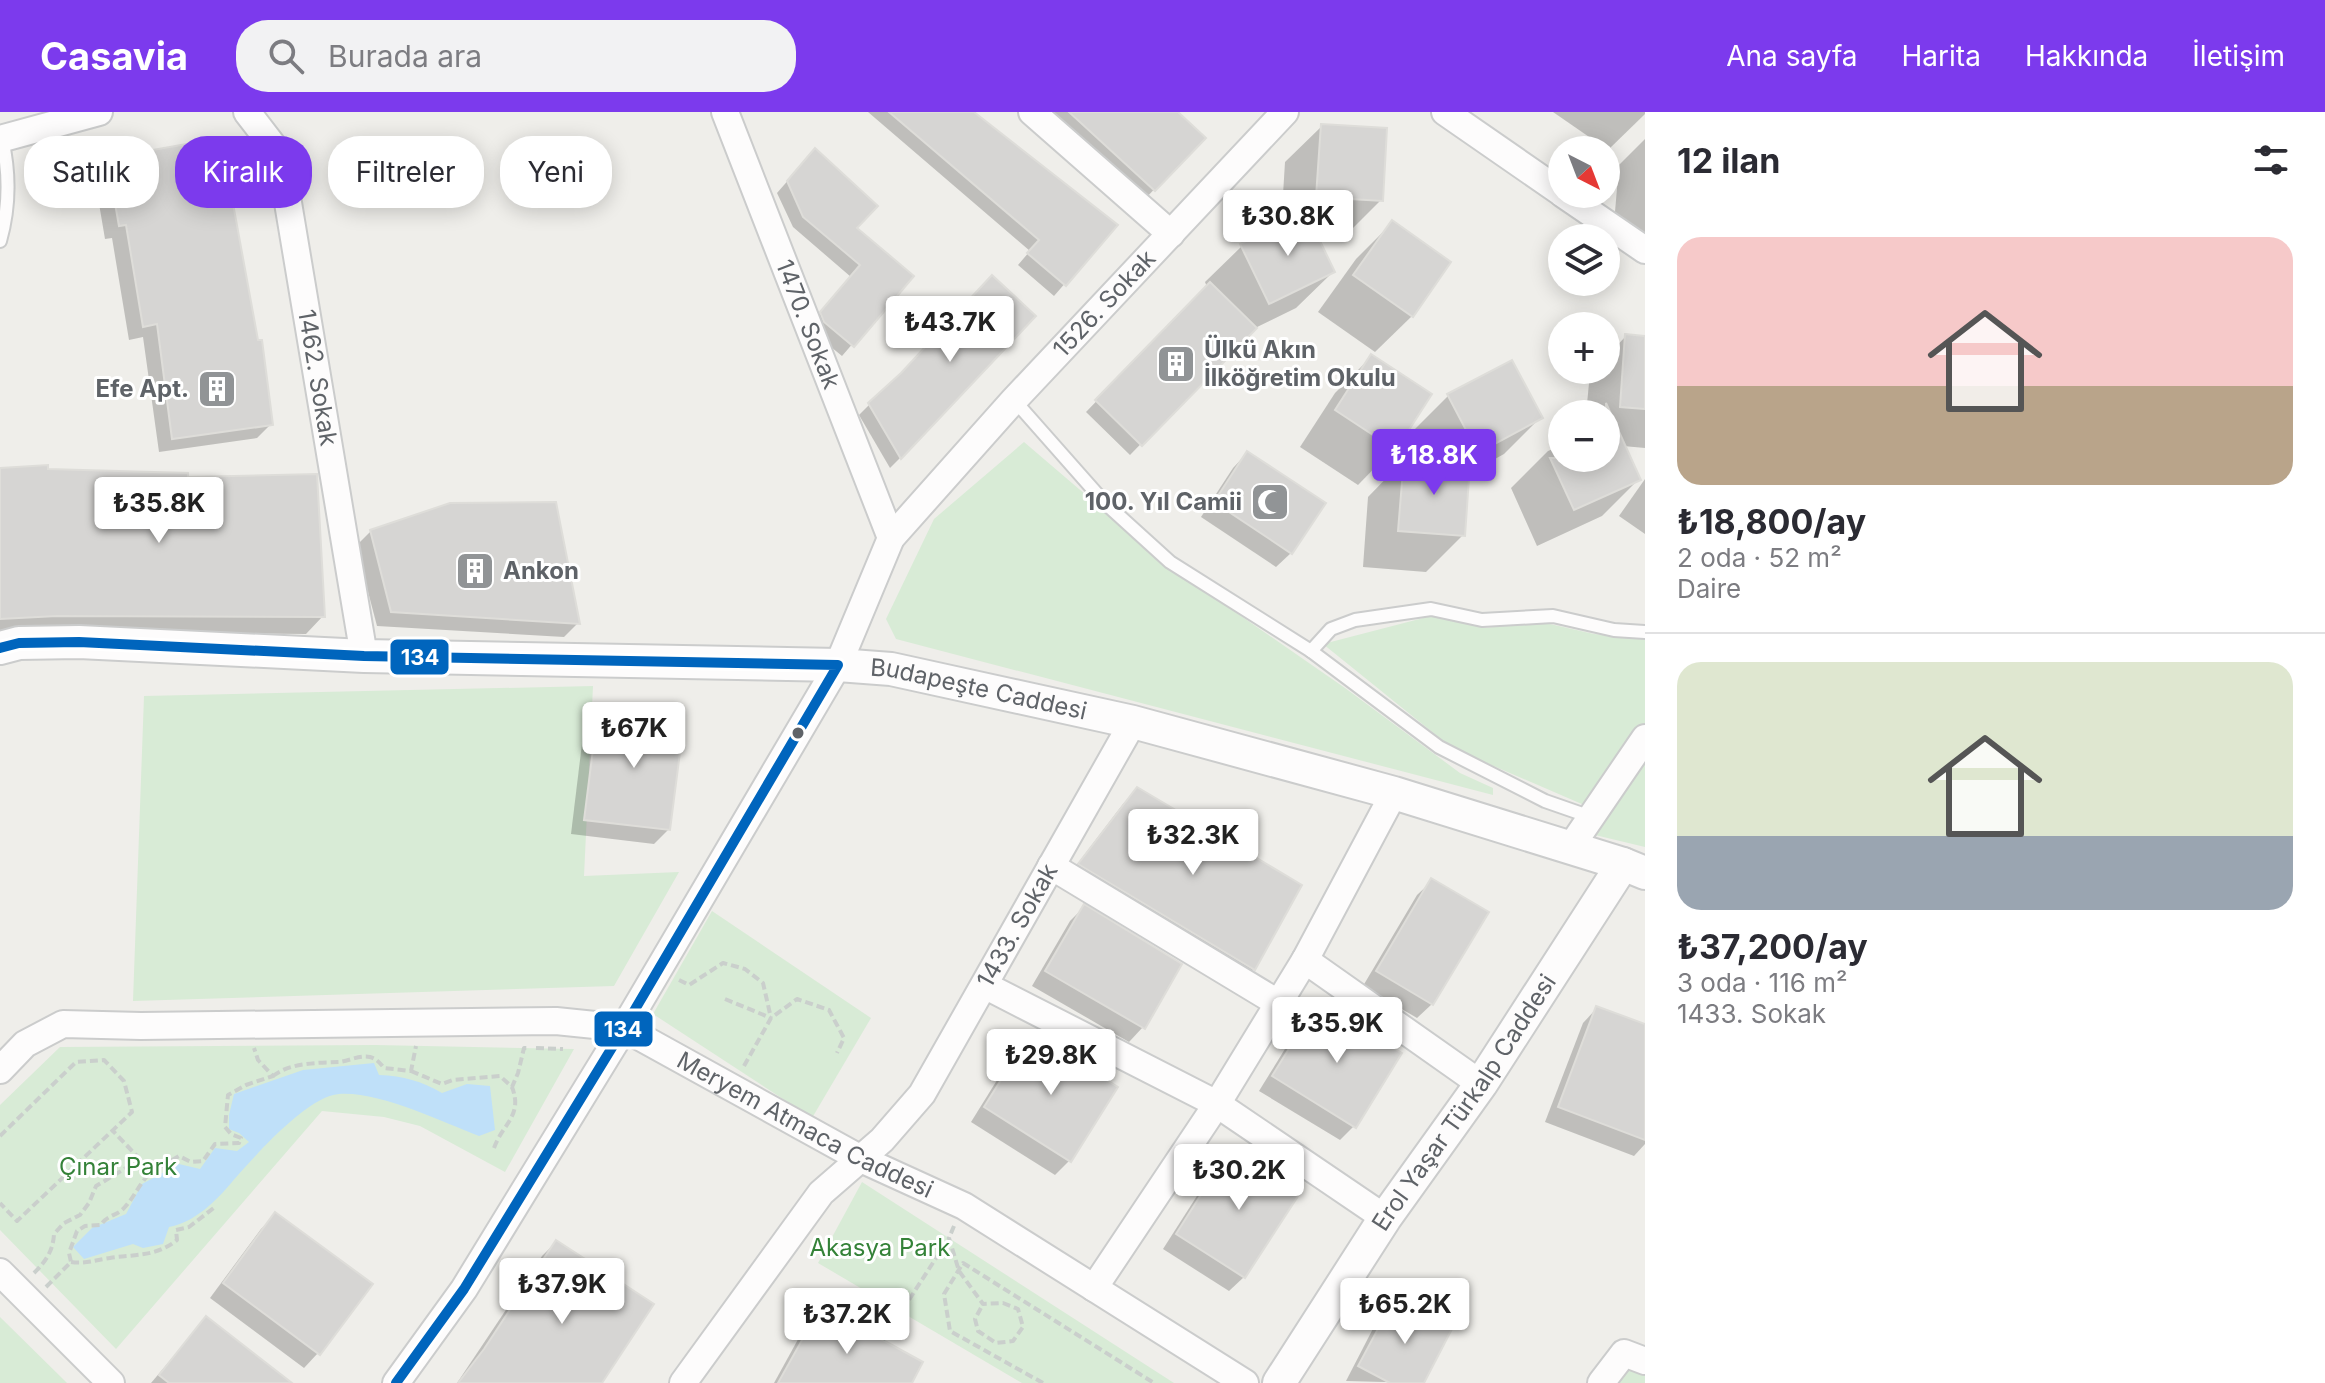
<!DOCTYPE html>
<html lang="tr">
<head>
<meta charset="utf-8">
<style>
  body { margin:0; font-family:Inter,sans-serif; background:#f2f2f3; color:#2b2b33; height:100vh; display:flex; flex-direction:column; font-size:30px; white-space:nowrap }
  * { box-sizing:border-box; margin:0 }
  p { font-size:26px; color:#7c7c81 }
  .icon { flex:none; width:44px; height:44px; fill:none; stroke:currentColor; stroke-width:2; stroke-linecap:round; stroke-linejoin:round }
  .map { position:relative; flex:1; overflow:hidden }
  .drawer { display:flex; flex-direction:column; background:#fff; width:680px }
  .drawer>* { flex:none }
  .hud { position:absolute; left:24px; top:24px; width:760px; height:72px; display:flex; gap:16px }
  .needle { width:52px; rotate:138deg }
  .buttons { position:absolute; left:1548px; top:24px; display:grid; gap:16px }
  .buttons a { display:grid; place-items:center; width:72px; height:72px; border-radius:50%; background:#fff; box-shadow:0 4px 20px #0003; font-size:40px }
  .price { position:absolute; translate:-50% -68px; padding:0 18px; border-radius:8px; background:#fff; color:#222; font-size:26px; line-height:52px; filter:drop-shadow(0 2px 4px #0008) }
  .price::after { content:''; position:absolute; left:50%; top:48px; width:24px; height:18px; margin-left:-12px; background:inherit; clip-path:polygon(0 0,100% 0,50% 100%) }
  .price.current { background:#7c3aed; color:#fff }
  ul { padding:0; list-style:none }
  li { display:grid; align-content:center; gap:16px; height:424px; padding:0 32px }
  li+li { border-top:2px solid #e1e1e2 }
  li span { display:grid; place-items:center; height:248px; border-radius:24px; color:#555 }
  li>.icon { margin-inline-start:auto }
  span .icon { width:144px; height:144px; fill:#fffc; stroke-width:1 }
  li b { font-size:34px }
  h2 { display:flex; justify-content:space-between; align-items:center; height:96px; padding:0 32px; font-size:34px }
  .tag { padding:0 28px; border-radius:32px; background:#fff; box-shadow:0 4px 20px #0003; font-size:28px; line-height:72px }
  .tag.current { background:#7c3aed; color:#fff }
  header { display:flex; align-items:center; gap:48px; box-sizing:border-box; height:112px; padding:0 40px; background:#7c3aed; color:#fff }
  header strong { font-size:38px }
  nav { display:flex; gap:44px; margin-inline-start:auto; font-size:28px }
  .search { width:560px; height:72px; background:#f2f2f3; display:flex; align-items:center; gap:20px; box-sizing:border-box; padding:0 28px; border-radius:32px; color:#7c7c81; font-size:30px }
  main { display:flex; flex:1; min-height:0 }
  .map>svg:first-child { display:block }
  .green { fill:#d8ebd6 }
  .water { fill:#bfe0f9 }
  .shadow { fill:#0003 }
  .building { fill:#d6d5d3; stroke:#deddd9; stroke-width:2 }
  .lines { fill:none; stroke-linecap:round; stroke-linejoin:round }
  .service-casing { stroke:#cbcccc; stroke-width:16 }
  .minor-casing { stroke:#cbcccc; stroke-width:30 }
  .tertiary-casing { stroke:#cbcccc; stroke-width:36 }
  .path { stroke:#cacfcc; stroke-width:4; stroke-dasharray:8 4; stroke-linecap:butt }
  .service { stroke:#fdfcfc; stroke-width:12 }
  .minor { stroke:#fdfcfc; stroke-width:26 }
  .tertiary { stroke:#fdfcfc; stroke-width:32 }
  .bus-1-casing { stroke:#fff; stroke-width:16 }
  .bus-1 { stroke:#0065bd; stroke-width:10 }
  .bus-dot { fill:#5f6368; stroke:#fff; stroke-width:3 }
  .labels { text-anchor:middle; stroke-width:6; stroke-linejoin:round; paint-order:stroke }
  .street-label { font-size:24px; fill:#5f6368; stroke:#fff }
  .poi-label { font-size:24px; font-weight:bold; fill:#5f6368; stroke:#fff; text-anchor:start }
  .park-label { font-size:24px; fill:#348238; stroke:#fff }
  .line-badge { stroke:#fff; stroke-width:3 }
  .badge-label { font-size:22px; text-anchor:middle; font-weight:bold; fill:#fff }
</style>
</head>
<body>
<header>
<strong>Casavia</strong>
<div class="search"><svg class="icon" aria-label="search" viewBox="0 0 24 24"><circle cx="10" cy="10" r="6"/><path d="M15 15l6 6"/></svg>Burada ara</div>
<nav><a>Ana sayfa</a><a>Harita</a><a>Hakkında</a><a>İletişim</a></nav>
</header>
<main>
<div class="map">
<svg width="1645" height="1271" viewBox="0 0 1645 1271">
  <rect width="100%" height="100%" fill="#efeeea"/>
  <g class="green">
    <polygon points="1024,330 1169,454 1345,576 1460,661 1493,676 1493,683 896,527 886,507 934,407"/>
    <polygon points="1431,504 1485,516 1541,510 1594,522 1645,527 1645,615 1591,696 1452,636 1323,532"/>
    <polygon points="593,574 584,764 679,760 614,874 133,889 144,584"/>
    <polygon points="1645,647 1645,735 1595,723"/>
    <polygon points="712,799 871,906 812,1006 653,902"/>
    <polygon points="375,933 574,937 505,1060 420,1014 384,1005 322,999 116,1237 0,1118 0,993 60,935"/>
    <polygon points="862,1070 1174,1271 1022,1271 818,1151"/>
    <polygon points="0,1205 67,1271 0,1271"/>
    <polygon points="1628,1251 1645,1258 1645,1271 1612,1271"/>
  </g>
  <path class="water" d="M374,951L379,963C404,964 421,969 442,981L467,972L490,974L495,1018L479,1024C442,1010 379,979 339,982C307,984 253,1046 232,1070C215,1090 195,1110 169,1115L163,1132L143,1136L133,1132L84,1147L73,1135L92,1116L126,1102L142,1072L179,1052L200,1057L215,1036L237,1039L249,1030L239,1021L229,1017V1003L234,982L303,958Z"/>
  <g class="shadow">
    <polygon points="868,0 972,0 1115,114 1054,184 1018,153 1030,139"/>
    <polygon points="1045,0 1175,0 1203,26 1144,88"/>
    <polygon points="1553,0 1645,0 1645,2 1608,38"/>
    <polygon points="1322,14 1381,88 1344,125 1315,123 1333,160 1296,196 1253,217 1130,343 1086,300 1207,175 1205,170 1242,134 1281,115 1285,50"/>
    <polygon points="1645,27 1645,125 1613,123 1619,53"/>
    <polygon points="108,48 271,312 257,326 159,340 143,225 129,228 112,126 105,127 94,62"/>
    <polygon points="805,49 855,117 911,164 842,244 814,221 811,212 851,165 793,115 777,81"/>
    <polygon points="1392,111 1412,204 1375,240 1318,200 1356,147"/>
    <polygon points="1033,204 900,346 890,356 859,303 870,292"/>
    <polygon points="1626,224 1645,226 1645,336 1623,334 1638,368 1602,404 1537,434 1511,376 1548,339 1562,333 1562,346 1606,346 1606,302 1586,302 1590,261 1593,258 1606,258 1606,245"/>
    <polygon points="1371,245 1394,336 1358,373 1300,335 1335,281"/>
    <polygon points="1448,284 1540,306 1504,342 1468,362 1463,423 1426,460 1363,455 1368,385 1404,348 1428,350 1412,320"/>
    <polygon points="1247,341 1291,441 1276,455 1201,405 1233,356"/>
    <polygon points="0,358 46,359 323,504 306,522 38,520 0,523"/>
    <polygon points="1645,367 1645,422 1619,404"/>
    <polygon points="371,419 578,511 564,525 377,514 356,434"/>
    <polygon points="599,600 668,718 654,732 571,722 584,615"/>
    <polygon points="1137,678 1299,773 1253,857 1239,872 1066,767 1123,692"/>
    <polygon points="1432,769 1432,892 1417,906 1363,874 1417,783"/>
    <polygon points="1084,795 1143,915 1129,930 1032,874 1070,809"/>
    <polygon points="1318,892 1354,1014 1340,1028 1259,979 1304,906"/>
    <polygon points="1597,896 1645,914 1645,1032 1634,1044 1545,1010 1583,911"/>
    <polygon points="1031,922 1115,975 1069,1049 1055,1063 971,1010 1017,936"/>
    <polygon points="1233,1037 1299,1079 1244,1165 1229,1179 1163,1137 1218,1051"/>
    <polygon points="276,1103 318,1241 304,1256 210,1186 261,1117"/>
    <polygon points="556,1130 599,1271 457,1271 542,1144"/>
    <polygon points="1395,1189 1421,1271 1346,1269 1380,1203"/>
    <polygon points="821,1196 909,1271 774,1271 807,1211"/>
    <polygon points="206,1206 288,1271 151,1271"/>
  </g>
  <g class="building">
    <polygon points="889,0 974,0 1118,113 1066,174 1027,141 1039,128"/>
    <polygon points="1069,0 1178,0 1206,26 1155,79"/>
    <polygon points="1321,12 1387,16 1383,89 1316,85"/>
    <polygon points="221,26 258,228 262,228 273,313 172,327 157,212 143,215 126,113 119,114 107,46"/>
    <polygon points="815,36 878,94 857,116 914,164 854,235 824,210 820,200 860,153 803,105 787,69"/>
    <polygon points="1306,100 1335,160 1269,192 1240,132"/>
    <polygon points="1392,108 1451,150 1413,205 1353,163"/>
    <polygon points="992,163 1036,204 901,347 868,291 901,261"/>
    <polygon points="1210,170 1257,216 1142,334 1095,288"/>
    <polygon points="1625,222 1645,224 1645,297 1620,295"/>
    <polygon points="1371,242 1432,282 1396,338 1335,298"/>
    <polygon points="1512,248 1543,306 1478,341 1447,282"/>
    <polygon points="1606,291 1641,368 1574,398 1550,346 1606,346"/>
    <polygon points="1247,339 1326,391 1292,442 1214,390"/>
    <polygon points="1404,346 1470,351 1465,424 1398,419"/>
    <polygon points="48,353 48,357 188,361 188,365 317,362 325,505 57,504 0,507 0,356"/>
    <polygon points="556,390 580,512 391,500 370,418 450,391"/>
    <polygon points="598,598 684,609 670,718 584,708"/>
    <polygon points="1137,675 1302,773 1255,858 1078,752"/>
    <polygon points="1431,766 1489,800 1433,893 1376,859"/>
    <polygon points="1084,792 1182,852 1145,917 1045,859"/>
    <polygon points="1318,890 1402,941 1356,1016 1272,964"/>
    <polygon points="1596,894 1645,912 1645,1028 1558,995"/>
    <polygon points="1031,920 1118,975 1071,1050 984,995"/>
    <polygon points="1232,1034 1302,1078 1245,1166 1176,1122"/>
    <polygon points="275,1100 373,1172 320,1243 223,1171"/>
    <polygon points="556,1128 654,1192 602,1271 458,1271 484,1237"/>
    <polygon points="1394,1187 1452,1217 1424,1271 1390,1271 1358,1254"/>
    <polygon points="821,1194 923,1250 912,1271 778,1271"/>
    <polygon points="206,1204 292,1271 169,1271 159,1263"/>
  </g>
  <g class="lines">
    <defs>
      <g id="service">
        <path d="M0,129C10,94 10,62 2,27"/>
        <polyline points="1014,288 1105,391 1170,450 1311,539 1439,635 1545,689 1591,705"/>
        <polyline points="1311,539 1331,517 1355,508 1431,497 1482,508 1553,504 1614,518 1645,520"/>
      </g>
      <g id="minor">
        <path id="s1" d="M247,0L280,43L364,544"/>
        <path id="s2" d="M725,0L891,426"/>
        <polyline points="1032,0 1171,122"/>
        <polyline points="1445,0 1562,81"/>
        <polyline points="0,27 99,0"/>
        <polyline points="1563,82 1645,138"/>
        <polyline points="1570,736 1645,626"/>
        <polyline points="1051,754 1278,891"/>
        <polyline points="1305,848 1481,972"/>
        <polyline points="986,874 1217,992 1385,1106"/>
        <path id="s3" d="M0,958L25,932L63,912L141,914L556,909L624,916L861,1047L964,1094L1245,1271"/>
        <polyline points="0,1160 111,1271"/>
        <polyline points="1094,1176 1217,992 1305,848 1394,681"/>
        <path id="s4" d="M396,1271L464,1177L624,916L838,553L891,426L1014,288L1285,0"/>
        <path id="s5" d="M683,1271L821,1081L882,1028L922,982L1133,610"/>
        <polyline points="1601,1271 1624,1241 1645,1249"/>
      </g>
      <g id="tertiary">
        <path id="s6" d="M0,536L19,531L79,530L364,544L838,553L891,557L1133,610L1394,681L1623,752L1645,761"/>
        <path id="s7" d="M1279,1271L1385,1106L1481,972L1623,752"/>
      </g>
    </defs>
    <use href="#service" class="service-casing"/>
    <use href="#minor" class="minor-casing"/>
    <use href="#tertiary" class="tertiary-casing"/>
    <g class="path">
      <polyline points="679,868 689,873 723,851 745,857 763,871 771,906"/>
      <polyline points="725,887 771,906"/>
      <polyline points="536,936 563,937"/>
      <polyline points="744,954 771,906 797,887 829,898 844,926 837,941"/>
      <polyline points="411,959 442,972 453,968 500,964 512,975 518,961 524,936 527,936"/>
      <path d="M273,964C291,950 319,951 339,950C349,949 359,943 370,945C377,947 380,951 384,956L411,959L416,934"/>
      <polyline points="0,1024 76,950 104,948 124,969 132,1000 17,1109 0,1091"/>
      <path d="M494,1036C503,1011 523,1004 512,975"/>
      <polyline points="136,1043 150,1061 179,1044 191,1050 203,1049 215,1032 239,1031 241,1026 231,1022 225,1015 228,983 246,973 273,964 258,948 254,936"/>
      <polyline points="954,1114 949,1126 959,1159 983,1192 1003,1191 1018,1197 1023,1215 1013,1229 996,1231 978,1219 975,1207 983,1192"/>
      <path d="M71,1150C85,1152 96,1148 110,1146C135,1142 156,1145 177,1128L176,1118L189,1115L215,1095"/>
      <path d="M34,1161C46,1149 53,1139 54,1122L64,1111L80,1103L89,1091L96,1074L126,1056L136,1043L112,1018"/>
      <path d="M46,1175L71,1150L69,1141L77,1119L85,1114L101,1113C106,1104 115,1104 122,1098C133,1088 139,1072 150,1061"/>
      <polyline points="883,1228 949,1126"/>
      <polyline points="1043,1271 950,1219 944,1182 963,1151 1154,1271"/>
    </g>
    <use href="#service" class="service"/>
    <use href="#minor" class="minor"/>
    <use href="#tertiary" class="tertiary"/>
    <defs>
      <polyline id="bus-1" points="0,536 19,531 79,530 364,544 838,553 624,916 464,1177 396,1271"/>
    </defs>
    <use href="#bus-1" class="bus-1-casing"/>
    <use href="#bus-1" class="bus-1"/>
  </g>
  <defs>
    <symbol id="building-square" viewBox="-11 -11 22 22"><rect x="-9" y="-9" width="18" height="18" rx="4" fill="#919496" stroke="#fff"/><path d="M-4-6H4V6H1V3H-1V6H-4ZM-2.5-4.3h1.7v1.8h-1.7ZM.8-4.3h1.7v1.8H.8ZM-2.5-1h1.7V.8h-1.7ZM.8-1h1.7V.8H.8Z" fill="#fff"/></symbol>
    <symbol id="mosque-square" viewBox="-11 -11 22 22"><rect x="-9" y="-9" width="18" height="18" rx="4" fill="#919496" stroke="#fff"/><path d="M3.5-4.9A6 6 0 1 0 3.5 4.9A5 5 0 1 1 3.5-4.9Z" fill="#fff"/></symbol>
  </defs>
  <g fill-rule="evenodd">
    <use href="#building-square" x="1154" y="230" width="44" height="44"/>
    <use href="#building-square" x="195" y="255" width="44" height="44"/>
    <use href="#mosque-square" x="1248" y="368" width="44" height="44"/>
    <use href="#building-square" x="453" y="437" width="44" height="44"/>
  </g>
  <circle class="bus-dot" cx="798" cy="621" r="7"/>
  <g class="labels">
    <g class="street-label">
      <text dy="8" stroke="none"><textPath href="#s4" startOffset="1298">1526. Sokak</textPath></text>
      <text dy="8" stroke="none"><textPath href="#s2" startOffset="228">1470. Sokak</textPath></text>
      <text dy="8" stroke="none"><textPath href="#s1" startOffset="280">1462. Sokak</textPath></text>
      <text dy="8" stroke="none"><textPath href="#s6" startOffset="982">Budapeşte Caddesi</textPath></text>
      <text dy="8" stroke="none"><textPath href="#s5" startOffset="570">1433. Sokak</textPath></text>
      <text dy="8" stroke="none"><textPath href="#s7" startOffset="336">Erol Yaşar Türkalp Caddesi</textPath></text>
      <text dy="8" stroke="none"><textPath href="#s3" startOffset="846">Meryem Atmaca Caddesi</textPath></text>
    </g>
    <g class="poi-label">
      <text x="1204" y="246">Ülkü Akın<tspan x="1204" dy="28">İlköğretim Okulu</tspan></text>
      <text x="189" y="285" text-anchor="end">Efe Apt.</text>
      <text x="1242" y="398" text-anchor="end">100. Yıl Camii</text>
      <text x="503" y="467">Ankon</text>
    </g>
    <g class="park-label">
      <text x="118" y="1063">Çınar Park</text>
      <text x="880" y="1144">Akasya Park</text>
    </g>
  </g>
  <g class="line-badge">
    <rect x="389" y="526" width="61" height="38" rx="8" fill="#0065bd"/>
    <rect x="593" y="898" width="61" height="38" rx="8" fill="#0065bd"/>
  </g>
  <g class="badge-label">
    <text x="420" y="553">134</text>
    <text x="623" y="925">134</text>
  </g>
</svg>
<div class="buttons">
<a><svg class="needle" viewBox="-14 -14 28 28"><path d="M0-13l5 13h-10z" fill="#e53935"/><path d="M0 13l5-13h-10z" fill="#7c7c81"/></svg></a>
<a><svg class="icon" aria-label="layers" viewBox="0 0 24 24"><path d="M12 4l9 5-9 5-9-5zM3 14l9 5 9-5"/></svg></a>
<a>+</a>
<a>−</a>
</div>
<b class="price" style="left:1288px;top:146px">₺30.8K</b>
<b class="price" style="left:950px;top:252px">₺43.7K</b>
<b class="price current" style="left:1434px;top:385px">₺18.8K</b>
<b class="price" style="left:159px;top:433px">₺35.8K</b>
<b class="price" style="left:634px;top:658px">₺67K</b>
<b class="price" style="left:1193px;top:765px">₺32.3K</b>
<b class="price" style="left:1337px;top:953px">₺35.9K</b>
<b class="price" style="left:1051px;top:985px">₺29.8K</b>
<b class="price" style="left:1239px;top:1100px">₺30.2K</b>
<b class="price" style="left:562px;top:1214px">₺37.9K</b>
<b class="price" style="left:1405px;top:1234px">₺65.2K</b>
<b class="price" style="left:847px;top:1244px">₺37.2K</b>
<div class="hud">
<a class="tag">Satılık</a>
<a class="tag current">Kiralık</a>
<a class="tag">Filtreler</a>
<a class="tag">Yeni</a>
</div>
</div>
<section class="drawer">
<h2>12 ilan<svg class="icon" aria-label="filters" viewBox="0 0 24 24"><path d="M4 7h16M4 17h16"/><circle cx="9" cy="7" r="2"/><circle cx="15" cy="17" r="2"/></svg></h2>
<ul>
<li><span style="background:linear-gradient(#f6c9c9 60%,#b9a48a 0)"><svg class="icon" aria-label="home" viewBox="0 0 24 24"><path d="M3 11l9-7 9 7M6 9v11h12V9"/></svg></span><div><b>₺18,800/ay</b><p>2 oda · 52 m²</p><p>Daire</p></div></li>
<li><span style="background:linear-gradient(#dfe7d0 70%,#9aa5b1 0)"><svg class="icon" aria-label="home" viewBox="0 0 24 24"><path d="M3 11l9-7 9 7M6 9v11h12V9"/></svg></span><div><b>₺37,200/ay</b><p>3 oda · 116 m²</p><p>1433. Sokak</p></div></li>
</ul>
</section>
</main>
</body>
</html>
